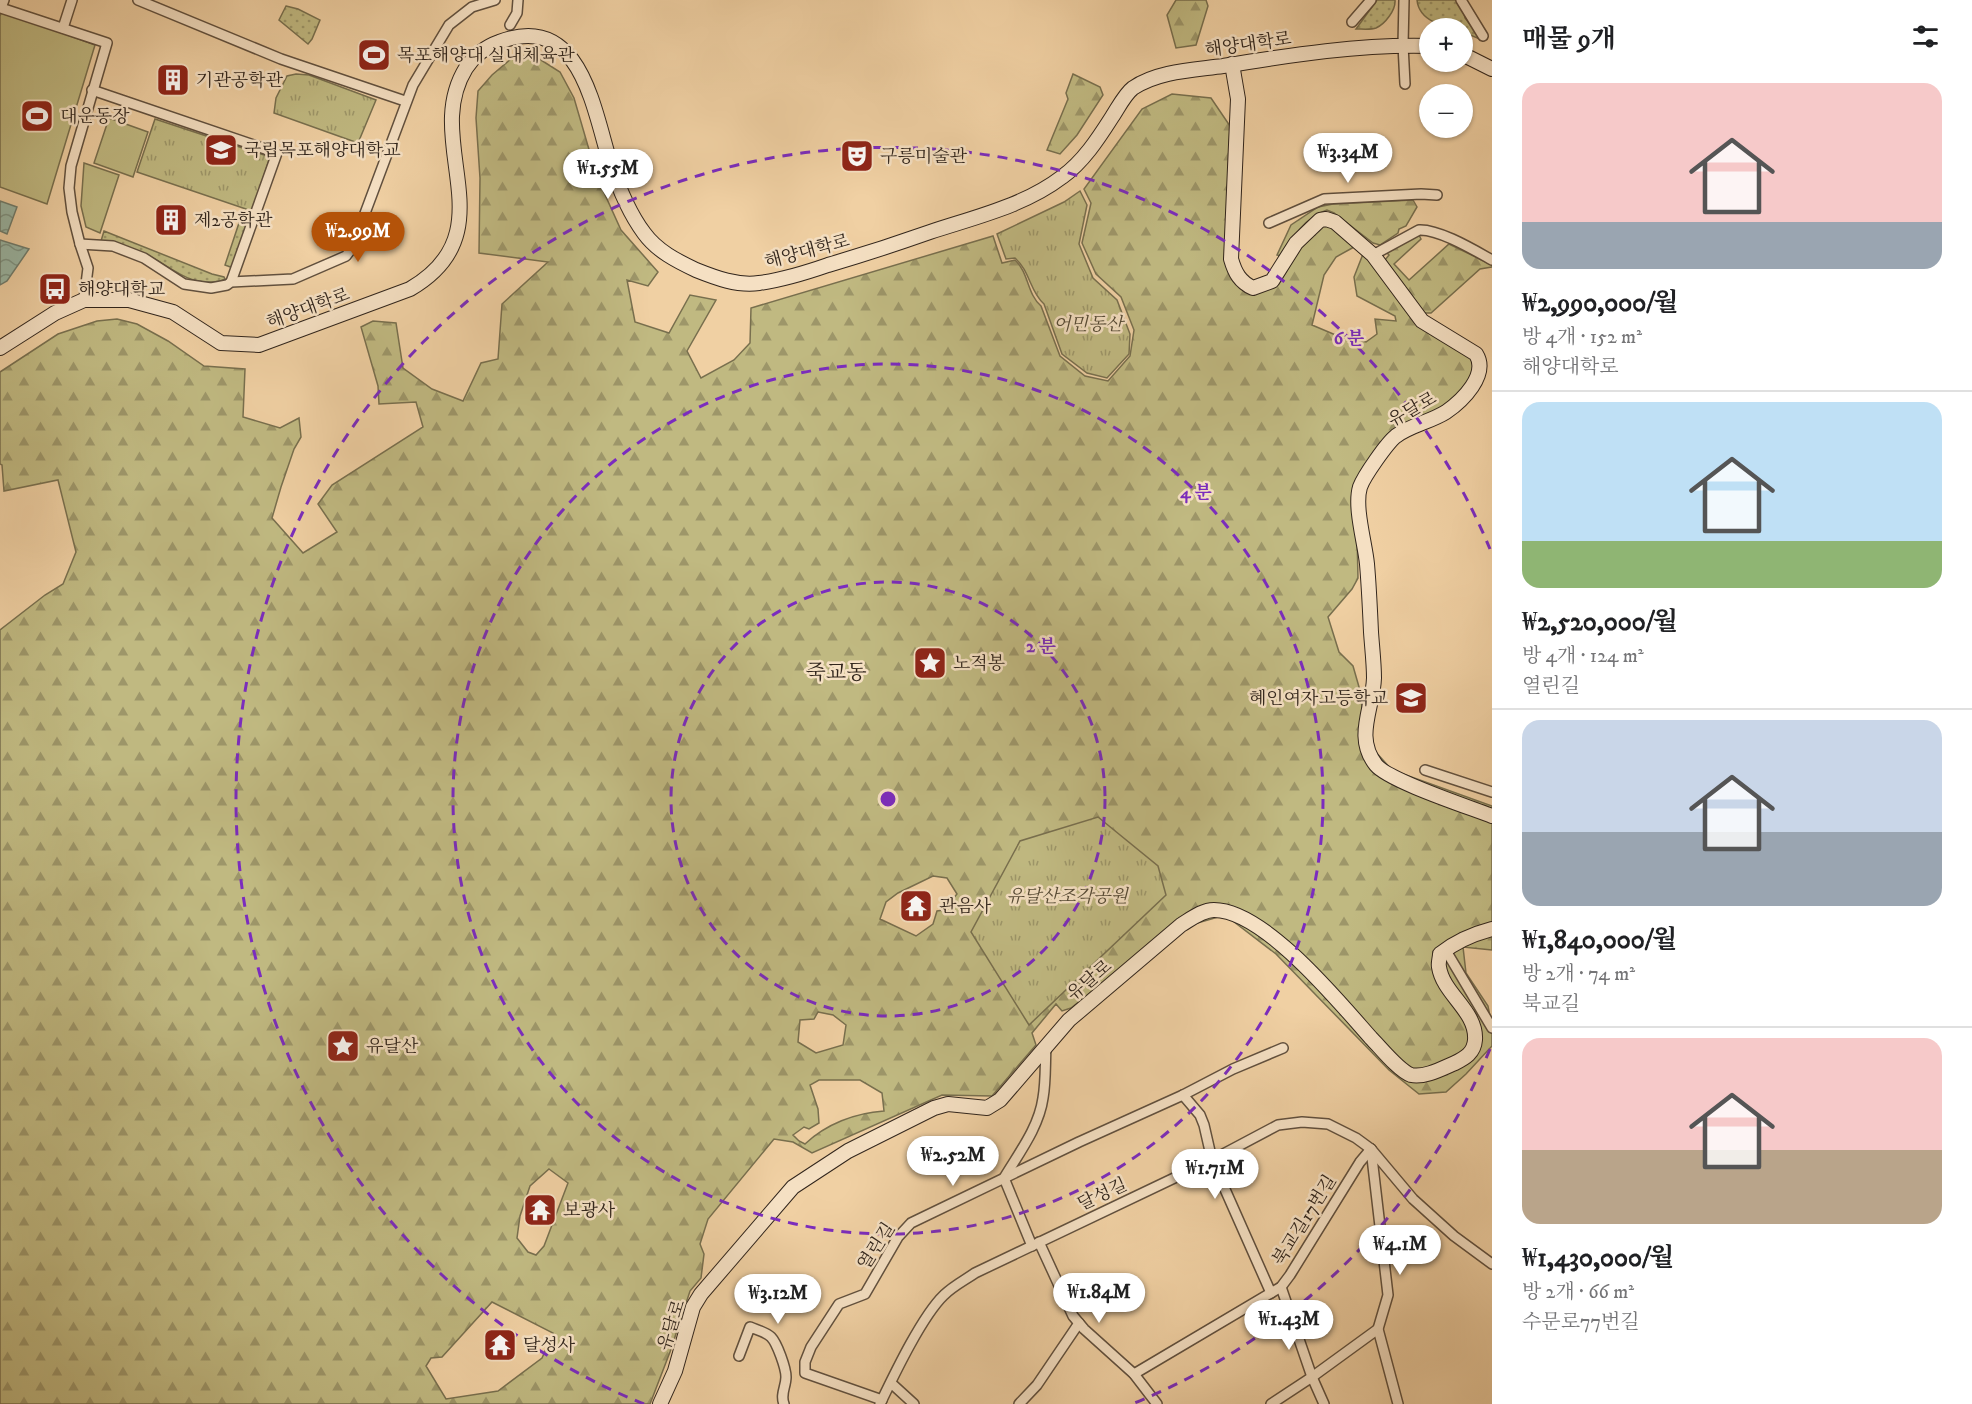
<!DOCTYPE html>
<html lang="ko">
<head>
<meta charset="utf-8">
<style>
  body { margin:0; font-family:"IM FELL DW Pica","Noto Serif KR",serif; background:#f2f2f2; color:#202124; height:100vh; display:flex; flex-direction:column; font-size:22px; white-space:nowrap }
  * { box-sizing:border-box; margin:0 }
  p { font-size:20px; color:#757577 }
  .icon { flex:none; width:33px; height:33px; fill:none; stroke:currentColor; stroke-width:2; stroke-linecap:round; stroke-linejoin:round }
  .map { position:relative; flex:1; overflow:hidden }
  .sheet { display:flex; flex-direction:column; background:#fff; width:480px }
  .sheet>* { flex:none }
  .tools { position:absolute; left:1419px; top:18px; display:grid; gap:12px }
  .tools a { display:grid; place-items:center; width:54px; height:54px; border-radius:50%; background:#fff; box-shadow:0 2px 4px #0004; font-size:30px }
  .price { position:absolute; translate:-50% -51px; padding:0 14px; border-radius:21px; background:#fff; color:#222; font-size:20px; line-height:39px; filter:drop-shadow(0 2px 3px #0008) }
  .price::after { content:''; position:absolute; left:50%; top:36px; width:18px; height:14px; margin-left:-9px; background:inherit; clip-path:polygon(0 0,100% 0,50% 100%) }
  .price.active { background:#b45309; color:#fff }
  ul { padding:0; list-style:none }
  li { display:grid; align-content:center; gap:12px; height:318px; padding:0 30px }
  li+li { border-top:2px solid #e0e0e0 }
  li span { display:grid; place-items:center; height:186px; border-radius:18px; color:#555 }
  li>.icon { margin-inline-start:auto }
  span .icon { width:108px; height:108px; fill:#fffc; stroke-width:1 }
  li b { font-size:26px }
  h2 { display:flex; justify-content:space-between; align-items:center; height:72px; padding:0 30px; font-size:26px }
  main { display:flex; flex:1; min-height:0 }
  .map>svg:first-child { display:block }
  .grass { fill:url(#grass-dots); stroke:#786f4e; stroke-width:1.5 }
  .forest { fill:url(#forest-firs); stroke:#786f4e; stroke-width:1.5; fill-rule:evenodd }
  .park { fill:url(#park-tufts); stroke:#786f4e; stroke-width:1.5 }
  .garden { fill:#c0b981; stroke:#786f4e; stroke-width:1.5 }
  .water { fill:url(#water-waves); stroke:#707d6e; stroke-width:1.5 }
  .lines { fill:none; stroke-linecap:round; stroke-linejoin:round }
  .street-casing { stroke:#61503e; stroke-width:12 }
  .secondary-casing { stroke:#31251c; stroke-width:16 }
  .street { stroke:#f5e0c3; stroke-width:9 }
  .secondary { stroke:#f5e0c3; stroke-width:14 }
  .ring { fill:none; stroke:#7b2cbf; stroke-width:3; stroke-dasharray:10 8 }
  .labels { text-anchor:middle; stroke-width:5; stroke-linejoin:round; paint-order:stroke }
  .street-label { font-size:18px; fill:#31251c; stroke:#f5e0c3 }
  .poi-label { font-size:18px; fill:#31251c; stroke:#f5e0c3; text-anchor:start }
  .park-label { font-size:18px; font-style:italic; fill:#554a35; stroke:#f5e0c3 }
  .quarter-label { font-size:21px; fill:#31251c; stroke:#f5e0c3 }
  .centre { fill:#7b2cbf; stroke:#f5e0c3; stroke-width:3 }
  .ring-label { font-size:18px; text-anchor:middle; font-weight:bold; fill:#7b2cbf; stroke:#f5e0c3; stroke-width:5; stroke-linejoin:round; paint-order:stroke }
</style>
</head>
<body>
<main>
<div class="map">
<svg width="1492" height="1404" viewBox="0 0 1492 1404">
  <defs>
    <pattern id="grass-dots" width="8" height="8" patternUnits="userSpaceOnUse" patternTransform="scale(1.5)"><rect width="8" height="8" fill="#c0b981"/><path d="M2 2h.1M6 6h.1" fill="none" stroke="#9d9669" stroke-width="1.8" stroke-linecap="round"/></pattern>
    <pattern id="forest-firs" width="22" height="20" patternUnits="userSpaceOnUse" patternTransform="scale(1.5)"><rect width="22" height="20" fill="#c0b981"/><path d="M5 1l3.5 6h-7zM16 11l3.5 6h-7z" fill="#9d9669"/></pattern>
    <pattern id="park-tufts" width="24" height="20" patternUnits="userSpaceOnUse" patternTransform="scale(1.5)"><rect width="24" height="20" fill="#c0b981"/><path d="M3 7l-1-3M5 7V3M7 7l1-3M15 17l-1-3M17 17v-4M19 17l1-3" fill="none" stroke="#9d9669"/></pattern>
    <pattern id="water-waves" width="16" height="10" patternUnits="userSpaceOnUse" patternTransform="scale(1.5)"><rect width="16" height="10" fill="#9ab7a5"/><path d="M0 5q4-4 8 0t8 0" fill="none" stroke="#7e9586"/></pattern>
  </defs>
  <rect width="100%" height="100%" fill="#f0d0a3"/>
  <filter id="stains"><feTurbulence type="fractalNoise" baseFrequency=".00333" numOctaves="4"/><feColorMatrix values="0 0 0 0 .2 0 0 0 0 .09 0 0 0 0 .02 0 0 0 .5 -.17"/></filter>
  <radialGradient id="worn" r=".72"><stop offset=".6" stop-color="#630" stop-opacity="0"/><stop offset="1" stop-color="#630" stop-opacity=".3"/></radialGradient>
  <g class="grass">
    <path d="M1377,0H1395C1396,10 1385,24 1376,28C1371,30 1362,29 1356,29Z"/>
    <path d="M1417,0H1456L1463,8L1465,18L1482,40L1463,32L1462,28C1444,28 1419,21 1417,0Z"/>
    <polygon points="286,6 298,9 320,20 312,39 308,44 279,20"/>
    <polygon points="239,223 246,225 247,228 233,268 225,265"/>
    <path d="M104,231L212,274L224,277L225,279C220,282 217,282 212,282C186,283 172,268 151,257C136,248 118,245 101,241Z"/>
  </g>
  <g class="forest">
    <polygon points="1176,0 1206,0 1208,6 1196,45 1176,48 1167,15"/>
    <path d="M533,55L560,72L574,98L597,177L621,230L658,272L648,286L627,280L635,322L669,333L690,295L716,300L687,351L701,378L734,360L750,343L751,308L993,236L1002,263L1015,260C1029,273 1027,294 1041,306L1060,356L1085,376L1108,381L1130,356L1134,330L1121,297L1096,274L1082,243L1091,203L1084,189L1142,109L1172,94L1211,98L1230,126L1226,228L1230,272L1266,289L1279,284L1303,243L1322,226L1330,225L1370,258L1381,273L1470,357L1475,364L1474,372L1462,389L1442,408L1415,419L1356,493L1358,578L1352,589L1328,617L1339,652L1353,666L1361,694L1364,739L1392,770L1492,806V950L1463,947L1466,973L1488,1006L1492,1027V1046L1466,1074L1446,1092L1419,1094L1389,1070L1276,954L1225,915L1187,926L1105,981L1071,1008L1062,1011L1056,1004L1032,1033L1036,1045L992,1096L942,1095L812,1153L793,1142L774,1139L708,1219L700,1244L704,1254L701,1278L690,1291L670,1352L650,1404H0V630L45,595L63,584L76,552L58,480L4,491L2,465L0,464V372L58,334L97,321L117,319L137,324L168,341L204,366L245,369L243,417L280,428L299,418L301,437L294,449L281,487L272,518L303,553L337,532L318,504L332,485L423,427L416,402L379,404L378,386L361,327L373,321L396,323L403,368L432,389L463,401L481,363L498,359L502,304L548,262L479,253L480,178L476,118L478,91L492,75L512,58ZM1354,247L1363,254L1354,277L1357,296L1395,316L1396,321L1375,319L1377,334L1366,342L1338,336L1312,325L1324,275L1336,257ZM933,876L947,878L957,894L944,910L937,911L933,924L916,936L880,919L886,902L898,893ZM818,1012L833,1015L846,1025L843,1045L816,1053L798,1042L800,1020L814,1019ZM819,1080H860L882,1093L884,1111C855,1113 826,1124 805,1144L799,1141L793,1135L804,1127L809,1129L819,1123L818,1109L810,1085ZM549,1169L568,1183L544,1246L536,1255L528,1252L517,1238L520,1216L530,1186ZM492,1302L553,1333L542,1358L498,1391L446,1399L426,1366L431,1358L442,1357Z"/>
    <polygon points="1073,74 1100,87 1103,95 1077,135 1060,154 1047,150 1068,99 1066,93"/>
    <path d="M1413,200L1417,207L1406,226L1399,229L1398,233L1380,245L1373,243L1334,213L1327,210C1305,217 1292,238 1281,256L1277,255L1291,225L1318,207L1333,204Z"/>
    <polygon points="1419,235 1421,239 1394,264 1409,280 1449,244 1492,265 1492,267 1480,269 1431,313 1424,313 1385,260 1389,255 1386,252"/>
  </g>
  <g class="park">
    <polygon points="296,74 309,75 376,100 358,143 274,113 276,98 287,76"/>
    <polygon points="155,119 270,157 250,218 244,216 246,209 137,172"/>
    <path d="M1080,191L1087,205L1079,244L1093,278L1117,300L1130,334L1129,354L1107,378L1087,373L1062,354L1044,304C1030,292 1030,271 1015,258L1006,259L997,234L1064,202Z"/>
    <polygon points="1098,817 1158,866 1166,895 1029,1025 971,932 1020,841"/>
  </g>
  <g class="garden">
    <polygon points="2,11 95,45 47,204 0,187 0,16"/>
    <polygon points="109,118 148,132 133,177 94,163"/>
    <polygon points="84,163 119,175 100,233 86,227 81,206"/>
  </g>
  <g class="water">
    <polygon points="0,201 17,207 7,234 0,231"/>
    <polygon points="0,240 29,249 7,281 0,285"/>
  </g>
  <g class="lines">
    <defs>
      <g id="street">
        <polyline points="4,0 1,8 107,43 71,166 69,188 72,212 80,244 88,268 84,300"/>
        <polyline points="138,0 281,59 405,101"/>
        <polyline points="1404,0 1403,45 1405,84"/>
        <polyline points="1461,0 1483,36"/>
        <polyline points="1352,22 1371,0"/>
        <polyline points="510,25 517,13 518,0"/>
        <polyline points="63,28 72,0"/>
        <polyline points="92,90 277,153 231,282"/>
        <polyline points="1269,223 1324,199 1421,194 1437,195"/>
        <polyline points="80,244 113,246 144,258 184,284 211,288 227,285 231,282 293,279 346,256 352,248 413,85 449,25 472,7 495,0"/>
        <path d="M1373,255L1419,230C1439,229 1474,250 1492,260"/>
        <polyline points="1425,770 1492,792"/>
        <polyline points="1445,949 1492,1028"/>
        <polyline points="1183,1095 1200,1115 1204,1125 1212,1160 1271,1293"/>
        <polyline points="1371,1149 1388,1295 1378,1329 1398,1404"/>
        <polyline points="1039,1242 1073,1316 1084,1329 1134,1374 1157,1404"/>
        <path d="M1032,1246L1004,1178C1019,1153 1039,1127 1043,1098C1046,1081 1045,1063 1046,1046"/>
        <polyline points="1281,1287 1312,1377 1324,1404"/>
        <path d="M739,1356L750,1327C757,1330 766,1332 771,1337C777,1343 786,1368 786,1377C786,1387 780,1394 784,1404"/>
        <polyline points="1134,1374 1281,1287 1290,1275 1360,1162 1371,1149"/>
        <polyline points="891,1383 914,1404"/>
        <polyline points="882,1400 805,1373 805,1362 811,1347 839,1304 865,1294 898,1237 911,1223 1079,1142 1183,1095 1233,1069 1283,1048"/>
        <path d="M880,1404C894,1375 922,1316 944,1295C953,1286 965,1280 975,1273L1212,1160L1278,1125L1302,1122L1328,1124L1356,1138L1371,1149L1413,1199L1454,1236L1492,1264"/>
        <polyline points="1019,1404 1037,1385 1079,1323"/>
        <polyline points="1271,1404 1312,1377 1378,1329"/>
      </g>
      <g id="secondary">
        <polyline points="1462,54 1492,69"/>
        <path d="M1232,64L1238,99L1231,259C1235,273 1240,282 1253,288L1272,281L1296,243L1320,220L1326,219L1335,222L1373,255L1422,321L1476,354C1489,375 1462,401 1446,412C1430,422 1411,425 1396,436C1387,443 1364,476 1360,487C1354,507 1365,543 1367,564C1369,587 1370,610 1371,632C1372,647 1374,663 1374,678C1373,709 1354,737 1376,765C1389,781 1469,807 1492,816"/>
        <path d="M0,348L55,313L84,300H129L173,312L221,343L259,345L410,289C510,231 420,142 466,68C474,56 485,47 499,42C580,11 593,107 610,162C618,186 629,213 644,233C657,251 677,261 696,270C716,278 737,286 759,283C782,280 805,273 828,265C862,255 896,244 930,232C975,217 1024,206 1062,177C1083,162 1098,139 1112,117C1118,108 1125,94 1133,88C1158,71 1194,70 1223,66C1291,55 1361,44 1430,46"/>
        <path d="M660,1404L675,1371L693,1307L701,1294L793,1187L848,1151L934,1108L948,1104L987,1108L1000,1100L1069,1020L1181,925C1191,919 1202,910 1214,910C1264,910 1339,1002 1371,1038C1380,1047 1399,1071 1411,1075C1425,1078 1443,1068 1455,1063C1465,1058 1474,1053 1475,1040C1477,1011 1443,994 1439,967C1438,963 1440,958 1440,954C1456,941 1473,934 1492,929"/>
      </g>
    </defs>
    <use href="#street" class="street-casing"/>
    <use href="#secondary" class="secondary-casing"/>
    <use href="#street" class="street"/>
    <use href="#secondary" class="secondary"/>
  </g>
  <g class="ring">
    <circle cx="888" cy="799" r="217"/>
    <circle cx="888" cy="799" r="435"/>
    <path d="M1490 1049A652 652 0 0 1 1132 1404M644 1404A652 652 0 1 1 1490 549"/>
  </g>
  <defs>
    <symbol id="stadium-square" viewBox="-11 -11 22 22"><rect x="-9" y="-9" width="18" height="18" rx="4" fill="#8f2418" stroke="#f5e0c3"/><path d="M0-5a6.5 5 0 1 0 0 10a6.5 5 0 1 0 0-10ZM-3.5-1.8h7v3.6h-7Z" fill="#fff"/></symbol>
    <symbol id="building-square" viewBox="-11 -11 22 22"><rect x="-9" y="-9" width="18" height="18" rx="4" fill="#8f2418" stroke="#f5e0c3"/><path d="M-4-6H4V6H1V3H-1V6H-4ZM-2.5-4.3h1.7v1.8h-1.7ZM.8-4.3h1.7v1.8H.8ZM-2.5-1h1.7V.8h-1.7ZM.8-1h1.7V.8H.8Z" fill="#fff"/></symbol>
    <symbol id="university-square" viewBox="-11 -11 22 22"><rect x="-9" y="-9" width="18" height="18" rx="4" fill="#8f2418" stroke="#f5e0c3"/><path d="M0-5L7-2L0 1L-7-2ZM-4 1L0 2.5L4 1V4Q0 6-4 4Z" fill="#fff"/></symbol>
    <symbol id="theatre-square" viewBox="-11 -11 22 22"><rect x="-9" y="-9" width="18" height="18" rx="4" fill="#8f2418" stroke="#f5e0c3"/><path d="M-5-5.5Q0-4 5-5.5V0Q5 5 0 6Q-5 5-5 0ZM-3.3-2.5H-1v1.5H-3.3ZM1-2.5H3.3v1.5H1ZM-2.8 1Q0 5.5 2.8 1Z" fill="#fff"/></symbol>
    <symbol id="bus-square" viewBox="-11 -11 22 22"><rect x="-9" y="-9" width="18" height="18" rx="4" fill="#8f2418" stroke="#f5e0c3"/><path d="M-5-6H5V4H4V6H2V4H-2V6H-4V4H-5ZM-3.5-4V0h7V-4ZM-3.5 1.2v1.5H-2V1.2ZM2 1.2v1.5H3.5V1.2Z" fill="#fff"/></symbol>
    <symbol id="sight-square" viewBox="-11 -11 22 22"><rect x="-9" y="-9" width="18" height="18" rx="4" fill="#8f2418" stroke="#f5e0c3"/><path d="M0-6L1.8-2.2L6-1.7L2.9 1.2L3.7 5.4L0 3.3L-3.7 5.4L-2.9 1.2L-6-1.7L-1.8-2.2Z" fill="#fff"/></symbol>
    <symbol id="school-square" viewBox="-11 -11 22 22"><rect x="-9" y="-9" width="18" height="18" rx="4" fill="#8f2418" stroke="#f5e0c3"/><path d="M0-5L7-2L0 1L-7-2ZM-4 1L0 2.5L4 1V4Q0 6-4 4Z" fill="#fff"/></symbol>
    <symbol id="temple-square" viewBox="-11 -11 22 22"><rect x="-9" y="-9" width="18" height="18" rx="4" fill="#8f2418" stroke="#f5e0c3"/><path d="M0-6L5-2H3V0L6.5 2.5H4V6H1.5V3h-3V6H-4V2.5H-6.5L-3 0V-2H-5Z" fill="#fff"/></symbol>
  </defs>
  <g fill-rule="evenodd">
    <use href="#stadium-square" x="355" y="36" width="38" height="38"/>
    <use href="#building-square" x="154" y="61" width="38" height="38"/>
    <use href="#stadium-square" x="18" y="97" width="38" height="38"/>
    <use href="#university-square" x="202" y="131" width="38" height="38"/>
    <use href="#theatre-square" x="838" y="137" width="38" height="38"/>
    <use href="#building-square" x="152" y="201" width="38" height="38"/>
    <use href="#bus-square" x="36" y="270" width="38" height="38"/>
    <use href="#sight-square" x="911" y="644" width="38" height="38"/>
    <use href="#school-square" x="1392" y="679" width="38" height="38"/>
    <use href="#temple-square" x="897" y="887" width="38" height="38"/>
    <use href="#sight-square" x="324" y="1027" width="38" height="38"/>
    <use href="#temple-square" x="521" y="1191" width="38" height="38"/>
    <use href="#temple-square" x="481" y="1326" width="38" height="38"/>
  </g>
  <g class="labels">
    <g class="street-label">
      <text transform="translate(1248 44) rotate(-8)" y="6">해양대학로</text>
      <text transform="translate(807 251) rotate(-15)" y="6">해양대학로</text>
      <text transform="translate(308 308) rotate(-20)" y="6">해양대학로</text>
      <text transform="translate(1412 409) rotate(-29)" y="6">유달로</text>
      <text transform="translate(1089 980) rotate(-40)" y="6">유달로</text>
      <text transform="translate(1102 1194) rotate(-25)" y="6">달성길</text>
      <text transform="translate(1304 1220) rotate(-58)" y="6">북교길17번길</text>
      <text transform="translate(876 1246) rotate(-57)" y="6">열린길</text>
      <text transform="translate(671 1325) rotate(-72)" y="6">유달로</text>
    </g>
    <g class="poi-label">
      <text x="397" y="61">목포해양대 실내체육관</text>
      <text x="196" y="86">기관공학관</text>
      <text x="60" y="122">대운동장</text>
      <text x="244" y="156">국립목포해양대학교</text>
      <text x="880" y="162">구릉미술관</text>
      <text x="194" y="226">제2공학관</text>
      <text x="78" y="295">해양대학교</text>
      <text x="953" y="669">노적봉</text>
      <text x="1388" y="704" text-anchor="end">혜인여자고등학교</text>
      <text x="939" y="912">관음사</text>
      <text x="366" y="1052">유달산</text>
      <text x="563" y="1216">보광사</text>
      <text x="523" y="1351">달성사</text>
    </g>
    <g class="park-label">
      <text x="1088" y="330">어민동산</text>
      <text x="1067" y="902">유달산조각공원</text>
    </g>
    <g class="quarter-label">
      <text x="836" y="679">죽교동</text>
    </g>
  </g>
  <circle cx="888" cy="799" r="9" class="centre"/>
  <g class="ring-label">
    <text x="1349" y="344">6 분</text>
    <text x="1196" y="498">4 분</text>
    <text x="1041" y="652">2 분</text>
  </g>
  <rect width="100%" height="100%" filter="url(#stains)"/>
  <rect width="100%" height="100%" fill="url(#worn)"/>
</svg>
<div class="tools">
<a>+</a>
<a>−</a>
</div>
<b class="price" style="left:1348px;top:184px">₩3.34M</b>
<b class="price" style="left:608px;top:200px">₩1.55M</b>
<b class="price active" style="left:358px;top:263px">₩2.99M</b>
<b class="price" style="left:953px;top:1187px">₩2.52M</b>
<b class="price" style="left:1215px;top:1200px">₩1.71M</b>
<b class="price" style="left:1400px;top:1276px">₩4.1M</b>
<b class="price" style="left:1099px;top:1324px">₩1.84M</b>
<b class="price" style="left:778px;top:1325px">₩3.12M</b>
<b class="price" style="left:1289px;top:1351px">₩1.43M</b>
</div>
<section class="sheet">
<h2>매물 9개<svg class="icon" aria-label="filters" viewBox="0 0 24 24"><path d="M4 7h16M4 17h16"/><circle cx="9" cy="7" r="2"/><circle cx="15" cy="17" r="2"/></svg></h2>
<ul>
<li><span style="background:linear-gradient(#f6c9c9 75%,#9aa5b1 0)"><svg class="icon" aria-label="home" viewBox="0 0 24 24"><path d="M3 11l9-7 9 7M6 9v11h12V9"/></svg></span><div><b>₩2,990,000/월</b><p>방 4개 · 152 m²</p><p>해양대학로</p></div></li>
<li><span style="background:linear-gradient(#bfe0f5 75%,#8fb573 0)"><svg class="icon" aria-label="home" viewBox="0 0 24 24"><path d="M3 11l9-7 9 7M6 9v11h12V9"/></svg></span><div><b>₩2,520,000/월</b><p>방 4개 · 124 m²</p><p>열린길</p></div></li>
<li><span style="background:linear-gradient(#c9d6e8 60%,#9aa5b1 0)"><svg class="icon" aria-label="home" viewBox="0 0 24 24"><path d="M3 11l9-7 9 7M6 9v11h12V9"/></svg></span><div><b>₩1,840,000/월</b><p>방 2개 · 74 m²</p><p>북교길</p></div></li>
<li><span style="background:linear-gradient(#f6c9c9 60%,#b9a48a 0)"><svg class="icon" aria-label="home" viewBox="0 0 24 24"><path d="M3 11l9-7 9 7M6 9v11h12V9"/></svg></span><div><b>₩1,430,000/월</b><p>방 2개 · 66 m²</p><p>수문로77번길</p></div></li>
</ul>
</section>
</main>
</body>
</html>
